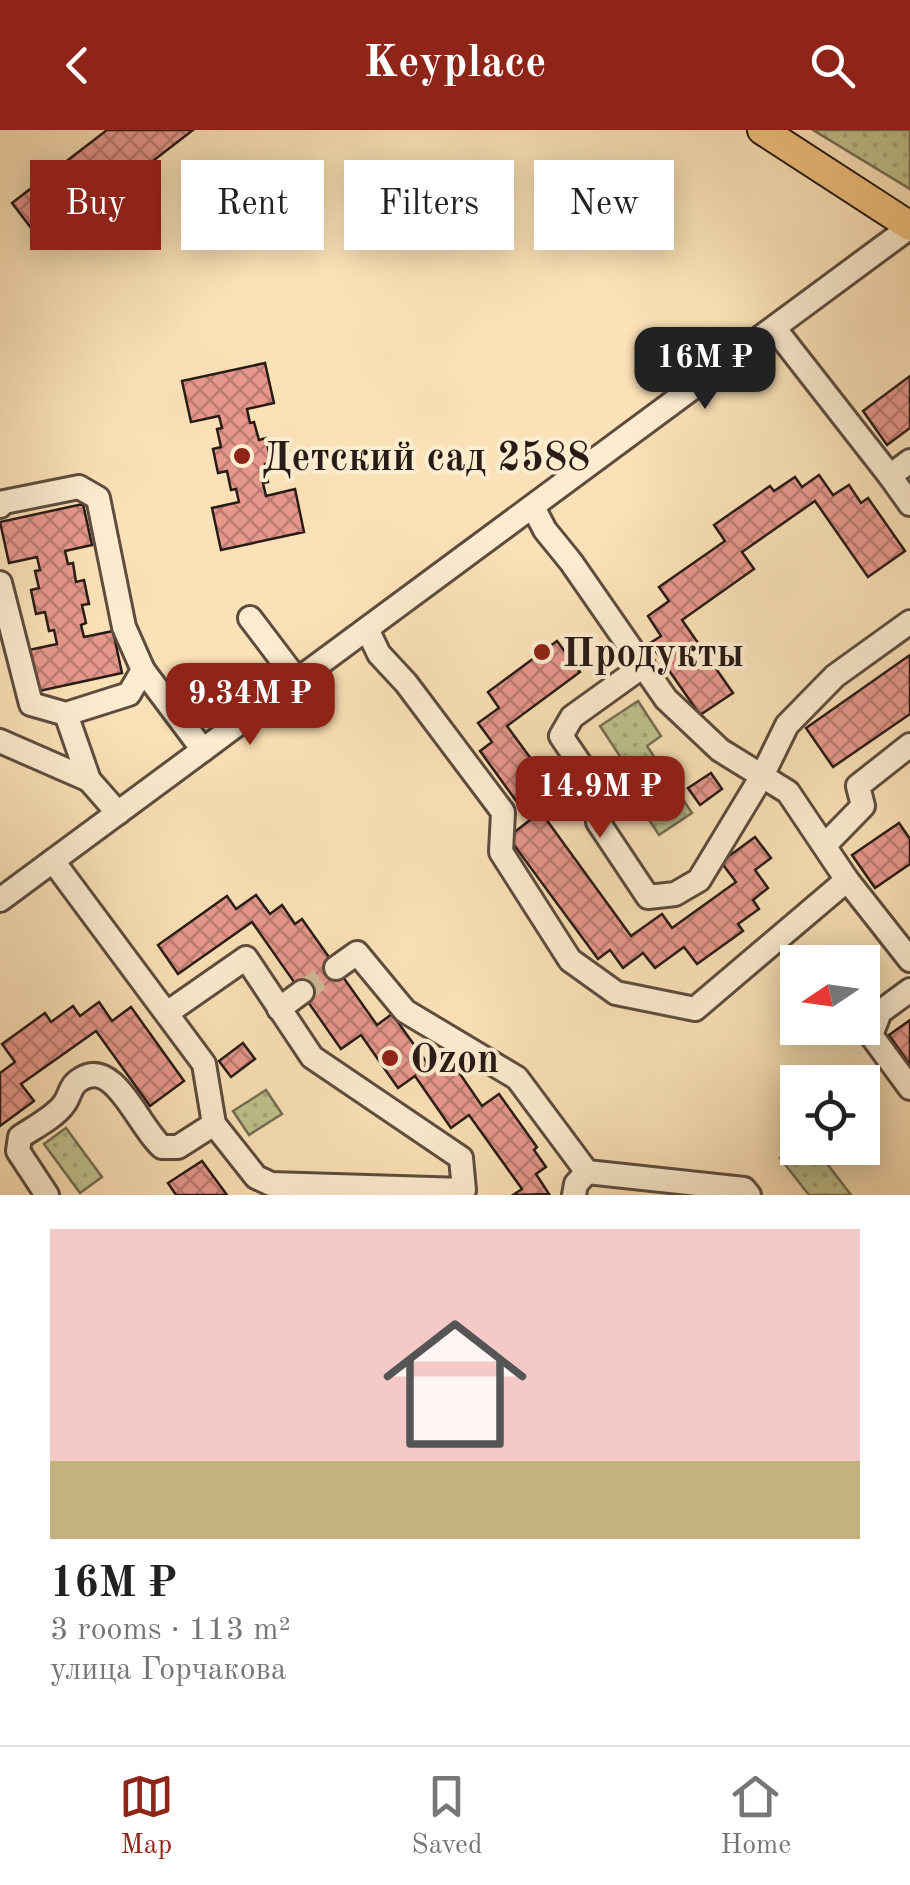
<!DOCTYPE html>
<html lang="en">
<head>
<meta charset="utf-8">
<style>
  body { margin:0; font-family:"Old Standard TT",serif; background:#f2f2f2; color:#222; height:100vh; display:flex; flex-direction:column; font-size:38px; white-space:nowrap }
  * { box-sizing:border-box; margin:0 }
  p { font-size:32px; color:#767676 }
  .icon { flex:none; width:55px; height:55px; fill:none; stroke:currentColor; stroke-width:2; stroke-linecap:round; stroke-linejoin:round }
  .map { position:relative; height:1065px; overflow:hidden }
  .side { display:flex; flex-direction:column; background:#fff; flex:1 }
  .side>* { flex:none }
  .banner { position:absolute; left:30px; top:30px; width:850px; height:90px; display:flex; gap:20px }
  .needle { width:65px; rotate:257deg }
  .controls { position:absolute; left:780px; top:815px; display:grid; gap:20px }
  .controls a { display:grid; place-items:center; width:100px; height:100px; border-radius:0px; background:#fff; box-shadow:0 5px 25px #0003; font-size:50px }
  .price { position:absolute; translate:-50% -85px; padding:0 22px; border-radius:20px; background:#8f2418; color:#fff; font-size:32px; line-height:65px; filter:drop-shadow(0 2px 5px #0008) }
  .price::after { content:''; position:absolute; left:50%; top:60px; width:30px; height:22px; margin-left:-15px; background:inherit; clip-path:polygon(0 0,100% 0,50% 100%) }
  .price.on { background:#222; color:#fff }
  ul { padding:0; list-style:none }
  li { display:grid; align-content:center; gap:20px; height:530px; padding:0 50px }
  li span { display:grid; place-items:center; height:310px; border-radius:0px; color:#555 }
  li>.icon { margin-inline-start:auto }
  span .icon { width:180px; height:180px; fill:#fffc; stroke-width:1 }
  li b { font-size:42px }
  .pill { padding:0 35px; border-radius:0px; background:#fff; box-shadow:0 5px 25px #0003; font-size:35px; line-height:90px }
  .pill.on { background:#8f2418; color:#fff }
  header { display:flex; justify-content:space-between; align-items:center; height:130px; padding:0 50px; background:#8f2418; color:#fff; font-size:45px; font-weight:600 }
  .tab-bar { display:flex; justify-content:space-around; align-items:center; height:140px; border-top:2px solid #e0e0e0; background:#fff; font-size:28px; color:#767676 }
  .tab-bar a { display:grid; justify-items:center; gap:5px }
  .tab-bar .on { color:#8f2418 }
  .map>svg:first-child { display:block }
  .green { fill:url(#green-dots); stroke:#746e52; stroke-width:2.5 }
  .building { fill:url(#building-cross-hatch); stroke:#281b15; stroke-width:2.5 }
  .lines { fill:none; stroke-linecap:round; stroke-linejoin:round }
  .minor-tunnel { stroke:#d1b997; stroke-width:22; stroke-dasharray:22 11; stroke-linecap:butt }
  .minor-casing { stroke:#5d4c3e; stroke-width:28 }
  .major-casing { stroke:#281b15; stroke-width:32 }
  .minor { stroke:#fcecd0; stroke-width:22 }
  .major { stroke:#eec07c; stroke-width:28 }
  .poi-dot { fill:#8f2418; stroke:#fcecd0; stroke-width:4 }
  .labels { text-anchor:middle; stroke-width:8; stroke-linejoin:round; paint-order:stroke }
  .poi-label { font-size:40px; font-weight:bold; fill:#281b15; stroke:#fcecd0; text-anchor:start }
</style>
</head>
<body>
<header><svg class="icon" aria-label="back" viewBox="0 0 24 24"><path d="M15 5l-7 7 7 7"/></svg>Keyplace<svg class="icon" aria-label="search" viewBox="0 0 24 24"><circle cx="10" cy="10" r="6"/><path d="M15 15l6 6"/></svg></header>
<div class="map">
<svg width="910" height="1065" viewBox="0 0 910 1065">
  <defs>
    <pattern id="green-dots" width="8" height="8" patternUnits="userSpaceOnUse" patternTransform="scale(2.5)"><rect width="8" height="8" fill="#bfc28e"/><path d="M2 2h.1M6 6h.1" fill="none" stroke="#a4a67a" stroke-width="1.8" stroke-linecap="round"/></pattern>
    <pattern id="building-cross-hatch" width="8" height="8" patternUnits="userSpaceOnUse" patternTransform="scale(2.5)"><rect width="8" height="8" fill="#e7988d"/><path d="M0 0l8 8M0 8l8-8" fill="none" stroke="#bb7b72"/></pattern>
  </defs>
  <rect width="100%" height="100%" fill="#fbe1b7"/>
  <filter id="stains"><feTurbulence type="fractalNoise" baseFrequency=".002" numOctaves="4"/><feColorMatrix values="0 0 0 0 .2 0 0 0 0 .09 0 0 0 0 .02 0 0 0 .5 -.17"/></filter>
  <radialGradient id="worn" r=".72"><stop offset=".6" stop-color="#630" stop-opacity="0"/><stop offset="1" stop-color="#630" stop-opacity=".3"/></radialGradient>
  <g class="green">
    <polygon points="813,0 910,0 910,59"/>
    <polygon points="638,571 661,606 647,616 692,683 659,705 644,682 660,671 631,627 623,631 600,596"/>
    <polygon points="266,960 282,984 249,1005 233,981"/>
    <polygon points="66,998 102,1047 80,1063 44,1014"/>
    <polygon points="797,1015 815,1018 851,1065 809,1065 780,1028"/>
  </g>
  <g class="building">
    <polygon points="107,0 193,0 44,115 12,73"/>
    <polygon points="265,233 274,273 247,279 250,293 254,292 259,310 266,308 271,333 265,334 268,352 263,353 266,366 295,359 304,402 221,420 212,378 239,372 236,359 231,360 227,341 218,343 213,319 221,317 217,299 222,298 219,286 191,292 182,251"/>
    <polygon points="910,246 910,298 887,315 863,281"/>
    <polygon points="819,345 833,365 849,355 861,373 868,368 905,421 868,447 815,371 742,422 754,439 682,490 733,563 700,585 650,513 661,506 648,486 669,471 659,457 725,411 714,395 770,356 774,361 795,347 802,357"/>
    <polygon points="83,374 92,415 65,421 68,434 73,433 76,452 84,450 89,474 82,475 86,493 81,495 84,507 113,501 122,543 39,561 29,520 57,514 54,500 49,501 45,482 36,484 31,460 39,458 35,441 40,440 37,427 9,433 0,392"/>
    <polygon points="557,511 580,542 507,596 562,671 543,685 631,806 662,784 672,798 736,752 721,732 755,707 771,728 755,740 768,758 753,770 759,779 738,794 743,801 697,834 684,817 655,838 643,823 623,838 610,820 598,829 508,707 530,690 480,621 492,612 478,593 499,578 488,562"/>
    <polygon points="910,525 910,584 833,637 806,598"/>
    <polygon points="711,643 722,659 700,675 688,658"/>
    <polygon points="899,693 910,709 910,734 875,758 852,725"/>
    <polygon points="256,765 270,784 282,775 295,794 302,789 377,895 392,884 430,937 447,925 482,976 499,964 537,1017 534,1020 546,1037 536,1044 549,1064 513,1065 522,1059 469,985 451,998 415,946 398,958 361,905 341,919 252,792 178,844 158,815 227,766 236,779"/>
    <polygon points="99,872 112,891 131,877 184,951 150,976 96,901 21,954 34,971 0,996 0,943 15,932 2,914 45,883 51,892 73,876 80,886"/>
    <polygon points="910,890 910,935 889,905"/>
    <polygon points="243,913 255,929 231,947 219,931"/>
    <polygon points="202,1031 227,1065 176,1065 168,1053"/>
  </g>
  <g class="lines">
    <polyline class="minor-tunnel" points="302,862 336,838"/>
    <defs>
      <g id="minor">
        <polyline points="775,199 890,346 910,331"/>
        <polyline points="890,346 910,374"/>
        <polyline points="0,376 4,372 79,357 98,368 124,497 143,540 129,564 66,584 31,574 0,453"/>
        <polyline points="250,488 297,550"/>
        <polyline points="367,499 379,524 406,553 503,682 501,722 570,830 616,863 695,879 847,750 788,662 720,620 666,569 571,432 545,400 533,377"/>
        <polyline points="643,536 572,587 561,606 602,666 598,692 648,767 675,764 699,750 762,646 787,595 835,546 910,492"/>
        <polyline points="143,540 203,620"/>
        <polyline points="66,584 89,650 118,683"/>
        <polyline points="0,611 89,650"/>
        <polyline points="825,715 863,676 858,656 910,615"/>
        <polyline points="53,731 204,934 214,994 256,1047 271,1054 464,1060 461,1028 312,927 246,828 167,883"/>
        <polyline points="847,750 910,830"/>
        <polyline points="0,770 910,97"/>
        <polyline points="336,838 357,823 405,881 517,948 587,1042 744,1059 749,1065"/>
        <polyline points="910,860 880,882 871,905 910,958"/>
        <polyline points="279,879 302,862"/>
        <path d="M47,1065L18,1021L20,1007C33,998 55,987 64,974C71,965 69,956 81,949C115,928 139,998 162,1017H178L214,994"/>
        <polyline points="574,1065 576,1054 587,1042"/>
      </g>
      <polyline id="major" points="762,0 910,96"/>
    </defs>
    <use href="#minor" class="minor-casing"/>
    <use href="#major" class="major-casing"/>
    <use href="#minor" class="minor"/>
    <use href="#major" class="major"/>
  </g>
  <g class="poi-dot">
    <circle cx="242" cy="326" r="10"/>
    <circle cx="542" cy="522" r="10"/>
    <circle cx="390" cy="928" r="10"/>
  </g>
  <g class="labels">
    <g class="poi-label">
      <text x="262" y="340">Детский сад 2588</text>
      <text x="562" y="536">Продукты</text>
      <text x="410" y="942">Ozon</text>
    </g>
  </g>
  <rect width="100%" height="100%" filter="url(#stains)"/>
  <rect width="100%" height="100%" fill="url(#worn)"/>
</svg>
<div class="controls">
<a><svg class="needle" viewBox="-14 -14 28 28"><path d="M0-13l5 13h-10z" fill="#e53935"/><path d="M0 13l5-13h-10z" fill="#767676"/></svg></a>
<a><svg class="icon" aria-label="locate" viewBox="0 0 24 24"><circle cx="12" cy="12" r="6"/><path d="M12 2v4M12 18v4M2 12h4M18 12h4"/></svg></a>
</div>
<b class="price on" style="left:705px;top:282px">16M ₽</b>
<b class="price" style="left:250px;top:618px">9.34M ₽</b>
<b class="price" style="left:600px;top:711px">14.9M ₽</b>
<div class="banner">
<a class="pill on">Buy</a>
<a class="pill">Rent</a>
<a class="pill">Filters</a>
<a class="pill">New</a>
</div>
</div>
<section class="side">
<ul>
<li><span style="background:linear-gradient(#f6c9c9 75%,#c2b280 0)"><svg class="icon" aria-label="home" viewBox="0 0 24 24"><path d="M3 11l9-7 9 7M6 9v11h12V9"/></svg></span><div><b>16M ₽</b><p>3 rooms · 113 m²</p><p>улица Горчакова</p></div></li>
</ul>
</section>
<nav class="tab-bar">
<a class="on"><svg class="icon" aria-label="map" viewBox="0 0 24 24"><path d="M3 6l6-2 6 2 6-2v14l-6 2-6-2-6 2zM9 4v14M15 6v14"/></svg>Map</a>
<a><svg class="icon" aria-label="saved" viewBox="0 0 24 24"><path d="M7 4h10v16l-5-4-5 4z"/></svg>Saved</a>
<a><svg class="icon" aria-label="home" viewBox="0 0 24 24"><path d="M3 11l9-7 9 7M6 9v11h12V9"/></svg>Home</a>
</nav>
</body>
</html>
